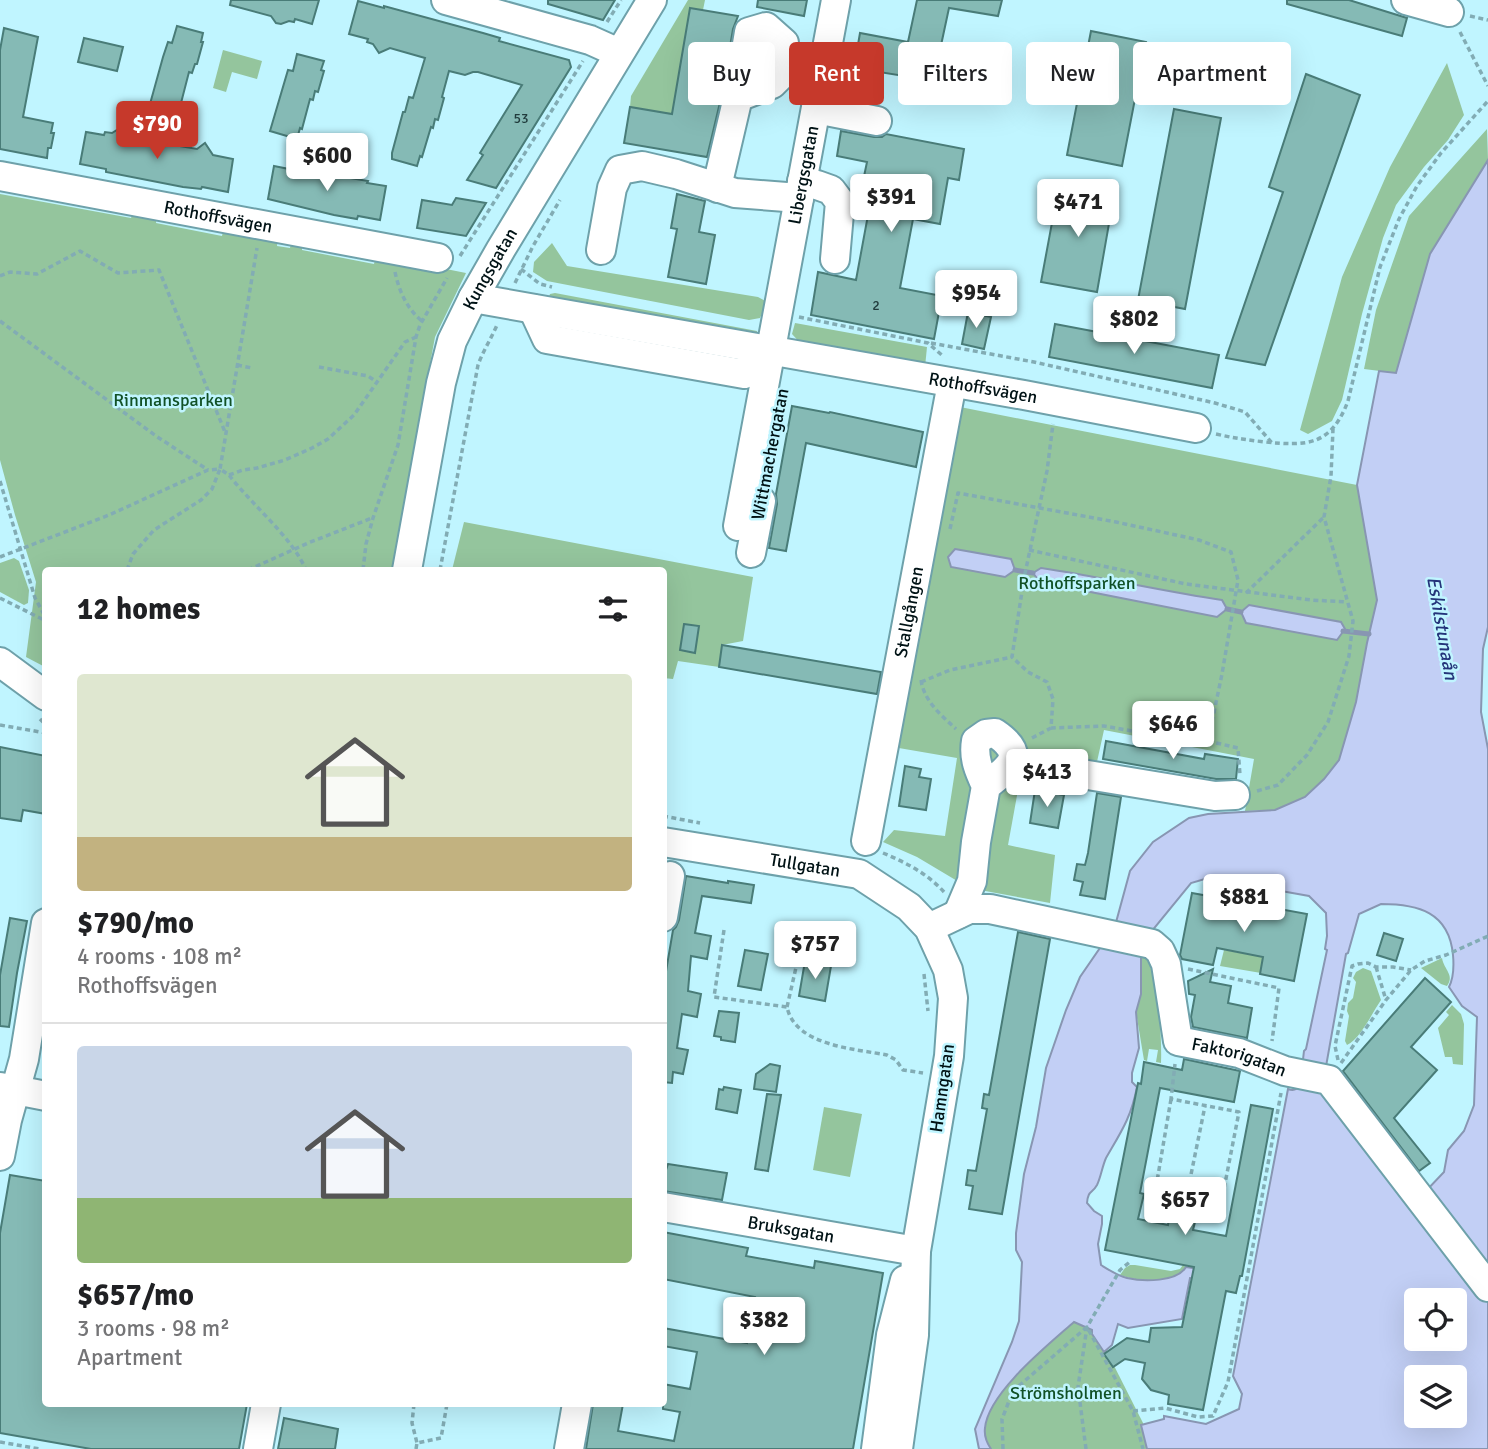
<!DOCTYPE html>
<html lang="en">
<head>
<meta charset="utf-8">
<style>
  body { margin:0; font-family:Signika,sans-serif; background:#f6f6f6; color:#202124; height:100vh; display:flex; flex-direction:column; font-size:26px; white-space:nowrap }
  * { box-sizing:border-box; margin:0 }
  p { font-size:23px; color:#757577 }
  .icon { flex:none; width:38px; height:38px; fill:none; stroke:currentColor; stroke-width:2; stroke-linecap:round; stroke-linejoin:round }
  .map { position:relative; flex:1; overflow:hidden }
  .details { position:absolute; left:42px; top:567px; width:625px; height:840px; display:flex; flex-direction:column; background:#fff; border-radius:7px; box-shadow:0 7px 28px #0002 }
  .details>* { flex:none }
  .guide { position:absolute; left:688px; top:42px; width:665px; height:63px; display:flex; gap:14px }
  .fabs { position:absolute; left:1404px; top:1288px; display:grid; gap:14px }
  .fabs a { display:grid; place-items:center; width:63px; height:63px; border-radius:7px; background:#fff; box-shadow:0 7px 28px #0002; font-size:35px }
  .price { position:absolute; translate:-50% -60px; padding:0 16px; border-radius:7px; background:#fff; color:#222; font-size:23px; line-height:46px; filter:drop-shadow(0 2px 4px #0008) }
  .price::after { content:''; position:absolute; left:50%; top:42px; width:21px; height:16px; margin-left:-10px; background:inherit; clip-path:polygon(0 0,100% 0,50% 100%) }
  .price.active { background:#c6392b; color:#fff }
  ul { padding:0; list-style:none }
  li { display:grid; align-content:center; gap:14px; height:371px; padding:0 35px }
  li+li { border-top:2px solid #e0e0e0 }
  li span { display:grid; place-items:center; height:217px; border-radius:7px; color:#555 }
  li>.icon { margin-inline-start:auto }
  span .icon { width:126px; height:126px; fill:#fffc; stroke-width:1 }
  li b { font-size:30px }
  h2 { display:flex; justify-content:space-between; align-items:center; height:84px; padding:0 35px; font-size:30px }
  .tag { padding:0 24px; border-radius:7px; background:#fff; box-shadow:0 7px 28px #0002; font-size:24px; line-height:63px }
  .tag.active { background:#c6392b; color:#fff }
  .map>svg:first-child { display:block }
  .green { fill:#94c59d }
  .water { fill:#c2cff5; stroke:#8896b2; stroke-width:2; fill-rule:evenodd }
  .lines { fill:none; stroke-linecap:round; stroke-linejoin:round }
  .stream { stroke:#8896b2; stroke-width:5 }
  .building { fill:#85bab5; stroke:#497c78; stroke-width:2 }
  .minor-casing { stroke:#6ea1aa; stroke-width:32 }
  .path { stroke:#82acb4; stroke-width:3.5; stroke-dasharray:5 3.5; stroke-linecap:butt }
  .minor { stroke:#fff; stroke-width:28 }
  .labels { text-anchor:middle; stroke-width:5; stroke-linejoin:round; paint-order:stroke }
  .number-label { font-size:14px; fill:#213c3d }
  .street-label { font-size:18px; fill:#001215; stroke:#c0f5ff }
  .park-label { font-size:18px; fill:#115126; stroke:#c0f5ff }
  .water-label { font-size:19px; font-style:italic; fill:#24347a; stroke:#c0f5ff }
</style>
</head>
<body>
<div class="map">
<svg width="1488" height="1449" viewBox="0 0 1488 1449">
  <rect width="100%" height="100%" fill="#c0f5ff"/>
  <g class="green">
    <polygon points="688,0 705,0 703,10 690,8 672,114 630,107 631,96"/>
    <polygon points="223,50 262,61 257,79 232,72 226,92 213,88"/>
    <polygon points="1447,63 1464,115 1448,140 1424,167 1396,205 1383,238 1362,314 1342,400 1332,421 1308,434 1300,430 1342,277 1390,167"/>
    <polygon points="1487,129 1488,160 1430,254 1396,373 1364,369 1376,310 1409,216"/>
    <polygon points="0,194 131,218 134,210 157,214 156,223 222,236 224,227 278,237 277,246 290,248 292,239 302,241 302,250 374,264 376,255 466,273 435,337 392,570 46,570 45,667 26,657 36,582 15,515 0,460"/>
    <polygon points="552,243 567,266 758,297 767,302 760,318 749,320 547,281 533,272 534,262"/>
    <polygon points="555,293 757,331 756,338 548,299 550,294"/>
    <polygon points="795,323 927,347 925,367 803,346 792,334"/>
    <polygon points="955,406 1357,485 1377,600 1367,643 1356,702 1339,760 1324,779 1305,797 1275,810 1245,811 1254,759 1104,730 1093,780 1022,768 1008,845 1055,855 1050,903 969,888 917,857 883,842 894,830 945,836 957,758 893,747"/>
    <polygon points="464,522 753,577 743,641 722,645 719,667 678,661 673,679 663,678 663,570 452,570"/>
    <polygon points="14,558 19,561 29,590 28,603 24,605 0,592 0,563"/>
    <polygon points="1224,950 1263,957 1261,973 1220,966"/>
    <path d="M1141,956H1144C1159,971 1162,1041 1161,1063L1156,1062L1158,1050L1149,1049L1147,1061L1144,1060L1136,1012L1141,994Z"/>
    <path d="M1442,958C1444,970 1455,975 1447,986L1441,984L1421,968Z"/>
    <path d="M1363,968L1371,971L1381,1000C1372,1013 1361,1038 1347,1045L1345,1041L1349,1016L1347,1011L1348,1003L1353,998L1356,982L1353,978L1356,972Z"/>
    <polygon points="1452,1005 1461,1014 1464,1024 1463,1065 1453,1064 1452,1057 1445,1057 1438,1028 1449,1015 1446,1012"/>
    <polygon points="824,1107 862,1114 850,1177 813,1170"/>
    <path d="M1130,1265H1135L1171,1271L1180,1269L1183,1265L1186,1267C1176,1284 1137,1282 1120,1275L1125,1268Z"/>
    <polygon points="1081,1317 1100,1338 1143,1423 1150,1449 985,1449 980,1426 1001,1382 1048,1337"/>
  </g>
  <g class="water">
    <path d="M1488,160V627L1483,649L1481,712L1488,749V1449H1147L1141,1425L1164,1419V1416L1206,1424L1239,1409L1242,1394L1233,1376L1288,1089C1293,1091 1297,1090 1300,1085L1304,1051L1306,1049L1327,950L1325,949L1327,936L1326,913L1309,896L1208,878L1191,883L1151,932L1141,956V994L1136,1012L1139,1048L1132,1073V1082L1137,1087C1131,1118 1121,1132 1106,1158C1102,1167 1101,1177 1097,1185C1092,1194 1088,1190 1087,1203L1094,1211L1102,1216V1224L1098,1244L1101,1265C1109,1270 1118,1276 1127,1278C1144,1282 1177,1282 1186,1267L1199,1269V1279L1190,1278L1182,1319L1128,1328L1118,1324L1112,1345L1104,1352L1092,1334V1330L1074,1322C1048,1345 988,1393 985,1428C984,1435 987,1443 991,1449H979L975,1429L1012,1342L1019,1321L1022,1262L1016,1250V1233L1024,1174L1036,1127L1046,1068L1066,1010L1080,977L1115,926L1130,871L1153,842L1189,818L1208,814L1275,810L1305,797L1324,779L1339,760L1356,702L1367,643L1377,600L1357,485L1379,371L1396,373L1430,254ZM1381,904C1418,904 1449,912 1453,955C1454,966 1454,977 1449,987L1462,1006L1477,1017L1474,1105L1464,1131L1448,1150L1444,1172L1425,1192L1325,1072L1346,954L1348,953L1359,914ZM1416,1300H1454V1339H1416ZM1416,1377H1454V1416H1416Z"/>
    <polygon points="955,549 1011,559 1015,570 1005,577 951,567 948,557"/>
    <path d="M1041,568C1102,577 1161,591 1222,600L1227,609L1217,617L1040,582L1033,573Z"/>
    <polygon points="1249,605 1341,622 1345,629 1337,640 1246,623 1241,612"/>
  </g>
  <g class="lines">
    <g class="stream">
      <polyline points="1015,570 1033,573"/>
      <polyline points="1227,609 1241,612"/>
      <polyline points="1343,631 1369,634"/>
    </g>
  </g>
  <g class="building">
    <polygon points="231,0 319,0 312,24 295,19 294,22 289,21 281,24 276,23 271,16 230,5"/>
    <polygon points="548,0 615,0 603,20 548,4"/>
    <polygon points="758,0 807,0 804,16 757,7"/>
    <polygon points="917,0 1002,0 998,16 949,8 940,50 948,51 941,98 915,93 917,78 854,68 860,33 908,42"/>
    <polygon points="1287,0 1349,0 1407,18 1402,36 1287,4"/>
    <polygon points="358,1 384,8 384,6 483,33 500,38 499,41 569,60 571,67 496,188 467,180 483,155 480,153 522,85 478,72 473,72 465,75 449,71 442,97 444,98 438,120 435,119 433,128 431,127 422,157 420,156 417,166 392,159 392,153 403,112 405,112 409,97 413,98 425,58 390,48 379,53 373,44 367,42 368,39 349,34"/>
    <polygon points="690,8 738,16 733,29 722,94 707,157 624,143 630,107 672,114"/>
    <polygon points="177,26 203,33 201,42 203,42 197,64 195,64 192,73 189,72 181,103 178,103 176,111 150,104 163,57 168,42 172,43"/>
    <polygon points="4,28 38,37 23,117 53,123 51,133 54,133 51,148 48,148 47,158 0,149 0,50"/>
    <polygon points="1091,31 1146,42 1122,166 1067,155"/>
    <polygon points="84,38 123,47 117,71 78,62"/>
    <polygon points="297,54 324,61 321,70 324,71 318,92 315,91 313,100 310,99 302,129 300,128 297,139 270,131 288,70 293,71"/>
    <polygon points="1306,74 1360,95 1265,365 1226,358 1283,192 1269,187"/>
    <polygon points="1174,109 1221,118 1185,309 1138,300"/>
    <polygon points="120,128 127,136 133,138 197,149 205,143 213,155 233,159 228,192 202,187 201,189 183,187 106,172 106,169 80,164 86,132 104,135 105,132 112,133"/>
    <polygon points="841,131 874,137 882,137 886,134 964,149 959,180 948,178 940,224 913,219 900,288 942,296 934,339 811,315 818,272 856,280 873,188 862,186 867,162 837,156"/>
    <polygon points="274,166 304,172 304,169 319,170 326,166 333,175 368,181 367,183 386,186 380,220 358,216 357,219 334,215 268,199"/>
    <polygon points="1059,185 1114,195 1097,292 1041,282"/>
    <polygon points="677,194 705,201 699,232 715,235 706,284 668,277 677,229 671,228"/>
    <polygon points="456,198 486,203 466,236 417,228 422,200 452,205"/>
    <polygon points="968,312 991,317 984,349 962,344"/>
    <polygon points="1055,324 1219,355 1212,388 1049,357"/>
    <polygon points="792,406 829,413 830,412 923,432 916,467 806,443 786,551 769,548 777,504 776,494"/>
    <polygon points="684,624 699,626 695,653 680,650"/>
    <polygon points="722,645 881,672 877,694 719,667"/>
    <polygon points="1106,741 1204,759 1205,754 1238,759 1236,779 1216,779 1103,759"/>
    <polygon points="0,747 46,756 46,814 23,810 21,821 0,818"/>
    <polygon points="905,766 921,769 919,777 931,779 926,810 899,806"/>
    <polygon points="1035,790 1064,795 1058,828 1030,823"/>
    <polygon points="1097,793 1121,797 1105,899 1080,895 1083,882 1074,880 1077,864 1085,865 1088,853"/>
    <polygon points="686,876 728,883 728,881 754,885 751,903 702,896 695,933 711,936 707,959 691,956 688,991 701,994 697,1017 682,1014 677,1048 688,1050 683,1074 673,1072 672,1083 663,1082 663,989 673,930 676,927 679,920"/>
    <polygon points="1192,893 1307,914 1294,981 1260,974 1263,957 1217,948 1213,965 1182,959 1180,955"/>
    <polygon points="10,918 27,921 17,973 9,1027 0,1026 0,975"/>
    <polygon points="1018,932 1050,939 1002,1214 969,1209 973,1186 966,1185 968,1170 976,1171 987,1109 982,1108 984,1094 989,1095"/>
    <polygon points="1384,933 1403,939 1396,961 1377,955"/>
    <polygon points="745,950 768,954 761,990 738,986"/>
    <polygon points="805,961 831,966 825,1001 799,996"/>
    <polygon points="1213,969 1210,982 1231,986 1228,1003 1252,1008 1247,1038 1193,1027 1191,1017 1195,995 1189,994 1188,981"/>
    <polygon points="1425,978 1451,1002 1411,1047 1437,1070 1394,1118 1430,1163 1419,1171 1343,1071"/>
    <polygon points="719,1011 739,1013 735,1042 721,1040 721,1037 714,1036"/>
    <polygon points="1184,1059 1240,1071 1234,1102 1160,1088 1140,1193 1144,1194 1138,1219 1168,1225 1171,1209 1197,1214 1193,1230 1226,1236 1251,1105 1273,1109 1242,1276 1240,1276 1236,1293 1226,1291 1203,1410 1168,1404 1169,1395 1151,1390 1142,1379 1145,1363 1125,1359 1113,1367 1104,1354 1127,1338 1149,1342 1151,1328 1182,1327 1194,1267 1105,1250 1138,1083 1141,1084 1144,1062 1182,1070"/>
    <polygon points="770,1064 780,1066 776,1092 754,1089 756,1074"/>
    <polygon points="724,1087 741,1090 737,1113 716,1109 719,1089 723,1090"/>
    <polygon points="767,1094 781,1095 768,1171 755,1169"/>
    <polygon points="668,1164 727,1173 722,1200 663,1191 663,1169 666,1170"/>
    <polygon points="10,1175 46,1181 46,1404 247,1404 239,1449 91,1449 0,1433 0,1233"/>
    <polygon points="663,1232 748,1248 746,1256 814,1268 815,1261 883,1273 853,1449 586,1449 593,1404 623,1404 618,1431 674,1441 680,1412 663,1409 663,1384 690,1389 697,1352 663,1346 663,1328 747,1343 755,1297 663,1279"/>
    <polygon points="284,1418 338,1429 335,1449 278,1449"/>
  </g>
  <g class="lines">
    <defs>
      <g id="minor">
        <polyline points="446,0 590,40 619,53"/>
        <polyline points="1406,0 1449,12"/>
        <polyline points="816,109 877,121"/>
        <path id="s1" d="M0,176L438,258"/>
        <polyline points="802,181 817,185 831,190 840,202 835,259"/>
        <polyline points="718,188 719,178 738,97 749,32 766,27 784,43 786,70 772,84 738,97"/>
        <polyline points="601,250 612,188 620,170 642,166 676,174 735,193 799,198"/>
        <path id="s2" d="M473,298L1024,395L1196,428"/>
        <polyline points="533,309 547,339 744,374 771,351"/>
        <path id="s3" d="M738,526L836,0"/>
        <polyline points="751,553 761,501"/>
        <path id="s4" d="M407,570L441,383L452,341L473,298L501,249L652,0"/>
        <polyline points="0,662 46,696"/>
        <polyline points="1009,767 1027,765 1215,796 1235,795"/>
        <path id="s5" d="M866,841L952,383"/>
        <path id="s6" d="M663,842L859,874L909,907L929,928L948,970L953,998L949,1056L916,1251L914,1335L898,1449"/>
        <path d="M958,914L972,881L976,842L986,786C1008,768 1029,756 995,733L986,734L976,741C973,758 979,771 986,786"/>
        <polyline points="663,917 670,876"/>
        <path id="s7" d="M929,928L969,909H990L1152,944L1160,951L1166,964L1178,1041L1239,1053L1285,1071L1329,1080L1488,1287"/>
        <polyline points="0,1087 46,1096"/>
        <polyline points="0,1156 7,1120 24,1059 46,923"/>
        <path id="s8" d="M663,1207L916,1251"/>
        <polyline points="258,1449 266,1404"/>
        <polyline points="569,1449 577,1404"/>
        <polyline points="876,1449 891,1335 905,1280"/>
      </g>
    </defs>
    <use href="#minor" class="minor-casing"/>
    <g class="path">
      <polyline points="1470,16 1488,20"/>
      <polyline points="607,22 621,0"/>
      <polyline points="1460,32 1488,86"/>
      <polyline points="460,256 583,61"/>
      <polyline points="521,269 540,284 552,287"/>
      <path d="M395,272C399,291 407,309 422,321"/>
      <polyline points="0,276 10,272 37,274 80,251 118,273 159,270 225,432"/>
      <polyline points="515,283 533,246 560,200"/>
      <polyline points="799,317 928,343 944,357"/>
      <polyline points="0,321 156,436 208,470"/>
      <polyline points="931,343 1034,362 1215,403 1245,412 1272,443"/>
      <polyline points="237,365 252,368"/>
      <polyline points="319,367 368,376 377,382"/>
      <path d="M1216,434C1233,438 1248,440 1265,442C1307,446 1331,446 1348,401L1380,267L1399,219L1417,186L1441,153L1488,101"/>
      <polyline points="229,475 243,470 257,468 285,460 312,448 328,439 354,415 405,342 416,337"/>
      <polyline points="0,481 35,598 46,618"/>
      <polyline points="950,529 958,493 1116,522 1199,540 1231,552 1238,580 1222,674 1208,741 1194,742 1104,726 1051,728"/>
      <polyline points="1029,550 1186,584 1311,600 1347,602"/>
      <polyline points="0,557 109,515 208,470 220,469 257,248"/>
      <path d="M127,570L133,554L154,530L201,500L212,489L220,469L229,475C252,505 292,537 306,570"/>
      <polyline points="248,570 308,543 372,518"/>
      <polyline points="363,570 366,544 373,518 398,445 416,337 420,325 447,278"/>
      <path d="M440,570L478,365C483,351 491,339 497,325"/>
      <polyline points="1246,593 1324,517"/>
      <polyline points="0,598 46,621"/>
      <path d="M921,680C924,701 941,715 956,729"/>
      <polyline points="921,682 950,670 1012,657"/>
      <polyline points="40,719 46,725"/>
      <polyline points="0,725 46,733"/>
      <polyline points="1032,738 1051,728 1053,699 1047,682 1028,672 1012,657 1024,578 1047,471 1053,424"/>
      <polyline points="1208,741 1238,748 1240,775"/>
      <polyline points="1257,791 1278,785 1307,755 1328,722 1349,656 1353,621 1324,517 1331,476 1333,429"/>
      <polyline points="663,816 700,823"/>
      <path d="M883,853C905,862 928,874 944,892"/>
      <path d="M724,930L714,997L787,1007C795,1046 856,1049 887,1055L896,1060L903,1070L923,1073"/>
      <polyline points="1376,967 1386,1000"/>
      <polyline points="1188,969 1279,988 1272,1041"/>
      <polyline points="924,974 928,1011"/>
      <polyline points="787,1007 800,950"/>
      <polyline points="1338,1060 1335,1046 1352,966 1358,964 1368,963 1376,967 1393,967 1411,970"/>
      <polyline points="1341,1063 1386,1000 1411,970 1425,961 1446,955 1488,936"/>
      <polyline points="1171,1099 1155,1193 1221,1204 1239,1112 1171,1099 1175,1064"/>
      <polyline points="1186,1199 1205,1106"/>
      <polyline points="414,1404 412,1423 417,1443"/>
      <polyline points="1133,1411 1165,1408 1198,1417 1213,1416 1228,1382 1281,1093"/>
      <polyline points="0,1442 40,1449"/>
      <polyline points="416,1449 417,1443 441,1438 447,1404"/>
      <polyline points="1003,1449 1002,1419 1013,1391 1087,1327 1133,1411 1143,1449"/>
      <polyline points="1086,1449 1078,1387 1087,1327 1120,1270 1131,1261"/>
    </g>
    <use href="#minor" class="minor"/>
  </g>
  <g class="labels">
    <g class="number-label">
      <text x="521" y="123">53</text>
      <text x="876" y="310">2</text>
    </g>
    <g class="street-label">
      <text dy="6" stroke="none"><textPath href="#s3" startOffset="357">Libergsgatan</textPath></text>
      <text dy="6" stroke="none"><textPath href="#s1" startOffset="222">Rothoffsvägen</textPath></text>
      <text dy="6" stroke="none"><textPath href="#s4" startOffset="315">Kungsgatan</textPath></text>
      <text dy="6" stroke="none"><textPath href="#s2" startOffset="518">Rothoffsvägen</textPath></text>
      <text transform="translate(770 454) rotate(-79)" y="6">Wittmachergatan</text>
      <text dy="6" stroke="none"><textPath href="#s5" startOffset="233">Stallgången</textPath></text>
      <text dy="6" stroke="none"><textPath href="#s6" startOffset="144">Tullgatan</textPath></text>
      <text dy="6" stroke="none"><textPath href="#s7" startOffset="397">Faktorigatan</textPath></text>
      <text transform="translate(942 1088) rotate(-82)" y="6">Hamngatan</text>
      <text dy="6" stroke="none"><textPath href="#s8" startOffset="130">Bruksgatan</textPath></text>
    </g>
    <g class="park-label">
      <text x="173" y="406">Rinmansparken</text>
      <text x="1077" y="589">Rothoffsparken</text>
      <text x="1066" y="1399">Strömsholmen</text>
    </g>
    <g class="water-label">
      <text transform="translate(1443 628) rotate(80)" y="7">Eskilstunaån</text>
    </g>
  </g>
</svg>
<div class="fabs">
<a><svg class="icon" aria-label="locate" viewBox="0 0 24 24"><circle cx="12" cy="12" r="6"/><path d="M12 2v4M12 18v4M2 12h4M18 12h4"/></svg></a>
<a><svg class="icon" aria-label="layers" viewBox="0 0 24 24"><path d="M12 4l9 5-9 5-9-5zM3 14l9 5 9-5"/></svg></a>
</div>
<b class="price active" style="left:157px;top:161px">$790</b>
<b class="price" style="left:327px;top:193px">$600</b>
<b class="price" style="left:891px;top:234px">$391</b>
<b class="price" style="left:1078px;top:239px">$471</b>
<b class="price" style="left:976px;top:330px">$954</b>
<b class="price" style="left:1134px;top:356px">$802</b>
<b class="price" style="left:1173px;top:761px">$646</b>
<b class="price" style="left:1047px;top:809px">$413</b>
<b class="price" style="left:1244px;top:934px">$881</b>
<b class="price" style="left:815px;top:981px">$757</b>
<b class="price" style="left:1185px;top:1237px">$657</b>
<b class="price" style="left:764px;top:1357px">$382</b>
<div class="guide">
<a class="tag">Buy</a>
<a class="tag active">Rent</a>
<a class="tag">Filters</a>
<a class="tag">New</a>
<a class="tag">Apartment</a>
</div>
<section class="details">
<h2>12 homes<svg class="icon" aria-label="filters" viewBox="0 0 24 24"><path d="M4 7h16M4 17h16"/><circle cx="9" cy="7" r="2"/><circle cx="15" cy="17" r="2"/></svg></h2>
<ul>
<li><span style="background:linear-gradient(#dfe7d0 75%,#c2b280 0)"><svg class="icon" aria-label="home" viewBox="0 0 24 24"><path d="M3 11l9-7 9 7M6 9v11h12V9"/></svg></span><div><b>$790/mo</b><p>4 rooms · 108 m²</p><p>Rothoffsvägen</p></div></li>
<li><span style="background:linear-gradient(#c9d6e8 70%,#8fb573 0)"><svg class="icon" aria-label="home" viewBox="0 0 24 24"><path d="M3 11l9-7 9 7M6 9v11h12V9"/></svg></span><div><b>$657/mo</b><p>3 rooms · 98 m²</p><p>Apartment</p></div></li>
</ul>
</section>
</div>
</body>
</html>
